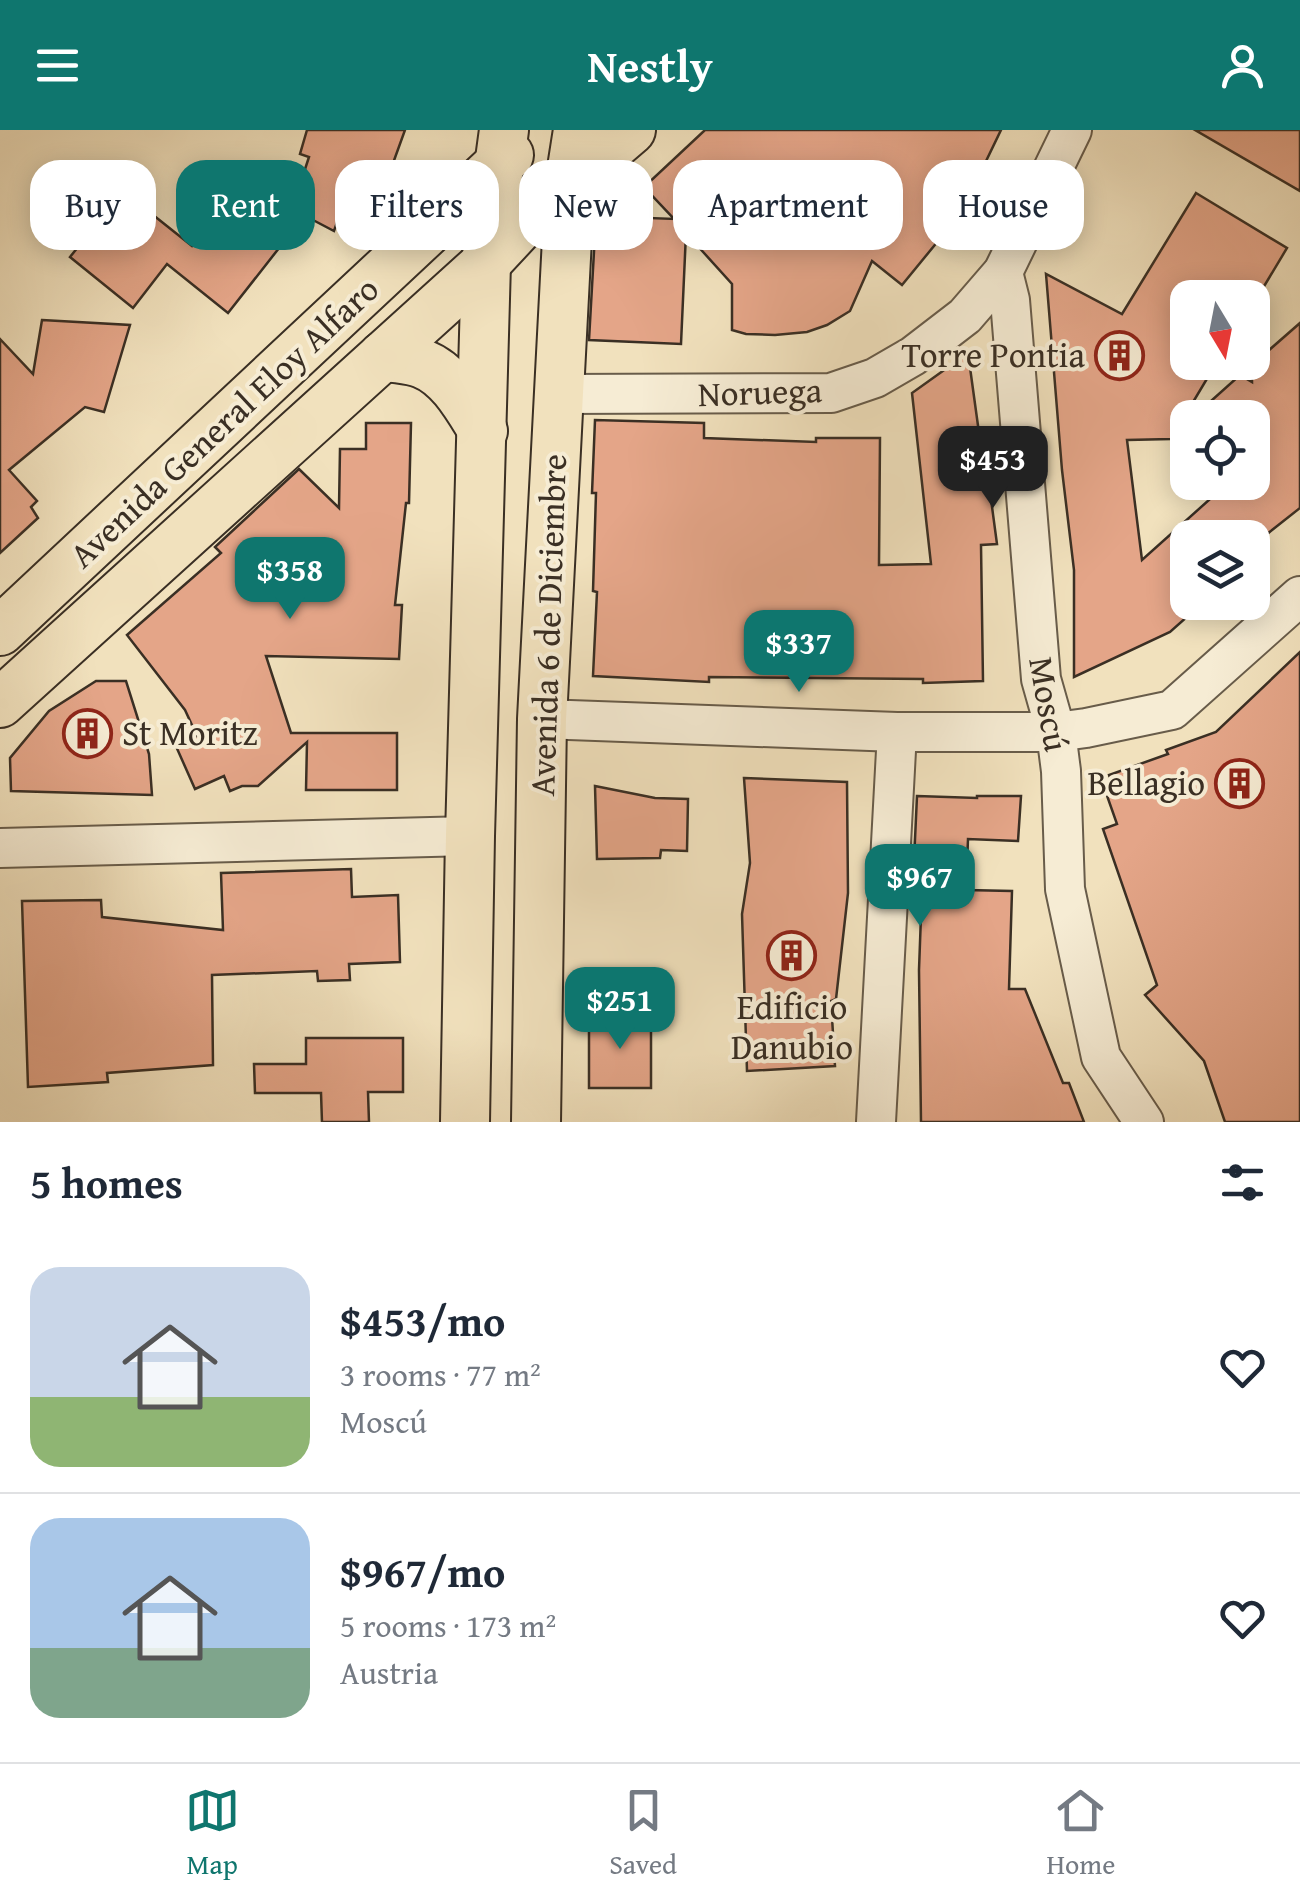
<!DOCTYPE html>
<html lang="en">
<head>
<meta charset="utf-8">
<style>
  body { margin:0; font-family:"Gentium Book Plus",serif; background:#f2f2f3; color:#1f2937; height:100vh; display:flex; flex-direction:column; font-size:38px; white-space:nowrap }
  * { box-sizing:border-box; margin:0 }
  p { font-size:32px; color:#747a83 }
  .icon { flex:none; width:55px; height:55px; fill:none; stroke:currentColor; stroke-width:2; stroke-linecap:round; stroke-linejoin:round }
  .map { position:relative; height:992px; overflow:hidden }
  .panel { display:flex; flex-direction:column; background:#fff; flex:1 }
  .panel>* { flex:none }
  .banner { position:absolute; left:30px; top:30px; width:1240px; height:90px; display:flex; gap:20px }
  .needle { width:65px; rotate:170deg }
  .controls { position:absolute; left:1170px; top:150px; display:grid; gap:20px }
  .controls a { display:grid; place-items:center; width:100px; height:100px; border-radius:20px; background:#fff; box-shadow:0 5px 25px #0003; font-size:50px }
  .price { position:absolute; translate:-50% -85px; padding:0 22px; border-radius:20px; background:#0f766e; color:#fff; font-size:32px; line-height:65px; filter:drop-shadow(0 2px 5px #0008) }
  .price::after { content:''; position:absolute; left:50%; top:60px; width:30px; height:22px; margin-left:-15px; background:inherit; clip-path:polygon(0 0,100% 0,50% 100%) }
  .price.on { background:#222; color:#fff }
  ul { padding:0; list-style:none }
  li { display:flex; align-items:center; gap:30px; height:250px; padding:0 30px }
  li+li { border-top:2px solid #e0e1e3 }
  li span { display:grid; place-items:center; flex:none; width:280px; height:200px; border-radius:30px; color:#555 }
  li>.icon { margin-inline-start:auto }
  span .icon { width:120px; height:120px; fill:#fffc; stroke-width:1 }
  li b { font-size:42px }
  h2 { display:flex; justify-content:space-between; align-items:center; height:120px; padding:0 30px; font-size:42px }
  .chip { padding:0 35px; border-radius:30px; background:#fff; box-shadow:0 5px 25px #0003; font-size:35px; line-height:90px }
  .chip.on { background:#0f766e; color:#fff }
  header { display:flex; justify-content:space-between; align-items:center; height:130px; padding:0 30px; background:#0f766e; color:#fff; font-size:45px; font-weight:800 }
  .tab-bar { display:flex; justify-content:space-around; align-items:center; height:140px; border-top:2px solid #e0e1e3; background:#fff; font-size:28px; color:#747a83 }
  .tab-bar a { display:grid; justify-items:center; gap:5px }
  .tab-bar .on { color:#0f766e }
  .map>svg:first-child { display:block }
  .building { fill:#e4a588; stroke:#3a2f24; stroke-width:2.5 }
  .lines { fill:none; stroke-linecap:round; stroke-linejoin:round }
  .minor-casing { stroke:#685c4a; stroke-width:42 }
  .major-casing { stroke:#3a2f24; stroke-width:52 }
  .minor { stroke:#f6ecd4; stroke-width:38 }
  .major { stroke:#f1e1bd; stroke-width:48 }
  .labels { text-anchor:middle; stroke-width:8; stroke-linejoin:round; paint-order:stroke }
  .poi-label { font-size:35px; fill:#3a2f24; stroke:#f6ecd4; text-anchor:end }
  .street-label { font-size:35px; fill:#3a2f24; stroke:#f6ecd4 }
</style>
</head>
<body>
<header><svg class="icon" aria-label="menu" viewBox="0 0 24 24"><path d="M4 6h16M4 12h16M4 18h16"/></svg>Nestly<svg class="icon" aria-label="person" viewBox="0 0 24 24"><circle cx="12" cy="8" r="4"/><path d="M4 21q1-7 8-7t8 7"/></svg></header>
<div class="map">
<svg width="1300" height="992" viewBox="0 0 1300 992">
  <rect width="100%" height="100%" fill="#f1e1bd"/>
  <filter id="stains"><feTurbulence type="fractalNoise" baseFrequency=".002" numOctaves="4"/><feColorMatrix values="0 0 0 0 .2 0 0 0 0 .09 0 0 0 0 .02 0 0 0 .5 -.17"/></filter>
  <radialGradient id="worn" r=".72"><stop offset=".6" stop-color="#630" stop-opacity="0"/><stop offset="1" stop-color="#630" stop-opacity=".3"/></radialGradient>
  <g class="building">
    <polygon points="307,0 405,0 392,36 383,34 378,60 351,52 334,101 292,79 309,27 300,24"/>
    <polygon points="705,0 1001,0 961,83 902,155 872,131 850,181 827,195 807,202 775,205 746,204 732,200 732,154 686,103 681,214 589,210 596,86 674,89 644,57"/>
    <polygon points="1195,0 1300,0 1300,61"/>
    <polygon points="123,61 192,116 228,74 283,113 228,183 167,134 133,178 70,127"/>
    <polygon points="1196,63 1287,118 1257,168 1188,168 1188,232 1217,232 1171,309 1127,310 1142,430 1229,352 1252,352 1252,288 1192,288 1240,245 1252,252 1252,235 1300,193 1300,378 1262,408 1188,408 1188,486 1170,502 1074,547 1074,440 1062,340 1046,144 1122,184"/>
    <polygon points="42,190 130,195 104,282 85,277 9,340 37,371 31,377 38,388 0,423 0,209 33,244"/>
    <polygon points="968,223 983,332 986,332 997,414 981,415 983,551 923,553 923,549 709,547 709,552 593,546 597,462 593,461 596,363 592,363 595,290 704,293 704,308 816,312 816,308 880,308 879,435 931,434 912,263"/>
    <polygon points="366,293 411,293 409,373 406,373 395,475 402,475 399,529 266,526 291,603 397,603 397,660 306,660 307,612 258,656 242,656 230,661 224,646 195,659 175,614 197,606 185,580 127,505 221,423 215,417 299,339 339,378 340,319 366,319"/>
    <polygon points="1300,522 1300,992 1225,992 1204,931 1145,865 1157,855 1103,699 1117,694 1105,660 1113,657 1109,645 1168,624 1166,620 1216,602"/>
    <polygon points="96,551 126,551 149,624 152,665 11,661 10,628 49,581"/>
    <polygon points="744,648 847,652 848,763 836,869 831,871 835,936 747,941 742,784 750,733"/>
    <polygon points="595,656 655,668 688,669 687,721 661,720 660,728 597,729"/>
    <polygon points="917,666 977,668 977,666 1021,666 1018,711 968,709 966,760 1012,761 1009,859 1025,859 1063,953 1069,953 1084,992 921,992 919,840 923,731 914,731"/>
    <polygon points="351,739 352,767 398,765 400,832 349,834 350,850 318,851 317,841 212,845 213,935 107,943 108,952 28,957 22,771 101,770 102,787 223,800 221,743"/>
    <rect x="589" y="886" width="62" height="72"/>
    <polygon points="306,908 403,908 403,962 368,962 369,992 322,992 321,963 255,963 254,934 306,934"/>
  </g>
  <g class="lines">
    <defs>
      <g id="minor">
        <polyline points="1003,142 1010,170 1041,549 1056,602 1061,641 1065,759 1101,927 1144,992"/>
        <polyline points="558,264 831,263 875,248 913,226 965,186 1003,142 1072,0"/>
        <polyline points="542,589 897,602 1056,602 1086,598 1172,580 1300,466"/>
        <polyline points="0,718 470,706"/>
        <polyline points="876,992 897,602"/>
      </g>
      <g id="major">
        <path d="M383,226C396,229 411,229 423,234C451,245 468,277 483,301"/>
        <polyline points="0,501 509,25"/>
        <polyline points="0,573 486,133 526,90 631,0"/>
        <polyline points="465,992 470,706 486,133 504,0"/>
        <polyline points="536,992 542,589 570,51 578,0"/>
      </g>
    </defs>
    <use href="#minor" class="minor-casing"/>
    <use href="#major" class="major-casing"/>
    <use href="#minor" class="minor"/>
    <use href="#major" class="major"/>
  </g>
  <defs>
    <symbol id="building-ring" viewBox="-11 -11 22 22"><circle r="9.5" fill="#f6ecd4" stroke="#8f2418" stroke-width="1.5"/><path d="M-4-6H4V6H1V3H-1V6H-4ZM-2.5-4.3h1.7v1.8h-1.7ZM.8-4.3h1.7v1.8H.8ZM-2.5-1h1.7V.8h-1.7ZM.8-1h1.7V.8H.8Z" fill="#8f2418"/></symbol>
  </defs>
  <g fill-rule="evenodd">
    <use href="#building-ring" x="1092" y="198" width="55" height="55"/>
    <use href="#building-ring" x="60" y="576" width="55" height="55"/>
    <use href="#building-ring" x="1212" y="626" width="55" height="55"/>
    <use href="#building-ring" x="764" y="798" width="55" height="55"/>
  </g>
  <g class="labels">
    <g class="poi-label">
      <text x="1085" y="237">Torre Pontia</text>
      <text x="122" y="615" text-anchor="start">St Moritz</text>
      <text x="1205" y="665">Bellagio</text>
      <text x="792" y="889" text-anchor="middle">Edificio<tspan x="792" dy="40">Danubio</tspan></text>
    </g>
    <g class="street-label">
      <text transform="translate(760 262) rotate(-2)" y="12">Noruega</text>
      <text transform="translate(224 292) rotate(-43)" y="12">Avenida General Eloy Alfaro</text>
      <text transform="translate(548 495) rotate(-88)" y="12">Avenida 6 de Diciembre</text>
      <text transform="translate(1049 574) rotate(80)" y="12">Moscú</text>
    </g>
  </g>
  <rect width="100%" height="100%" filter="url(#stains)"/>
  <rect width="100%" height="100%" fill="url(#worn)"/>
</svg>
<div class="controls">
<a><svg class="needle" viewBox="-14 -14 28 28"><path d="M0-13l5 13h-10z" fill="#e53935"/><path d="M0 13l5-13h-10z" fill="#747a83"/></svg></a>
<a><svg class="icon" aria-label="locate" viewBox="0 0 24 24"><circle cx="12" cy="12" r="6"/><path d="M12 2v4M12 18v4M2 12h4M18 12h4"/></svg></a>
<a><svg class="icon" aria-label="layers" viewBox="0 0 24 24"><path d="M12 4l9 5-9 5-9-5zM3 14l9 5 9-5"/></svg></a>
</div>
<b class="price on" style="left:993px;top:381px">$453</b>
<b class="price" style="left:290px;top:492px">$358</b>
<b class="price" style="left:799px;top:565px">$337</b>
<b class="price" style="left:920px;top:799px">$967</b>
<b class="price" style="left:620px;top:922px">$251</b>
<div class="banner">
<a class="chip">Buy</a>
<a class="chip on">Rent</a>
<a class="chip">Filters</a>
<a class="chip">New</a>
<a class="chip">Apartment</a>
<a class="chip">House</a>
</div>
</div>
<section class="panel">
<h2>5 homes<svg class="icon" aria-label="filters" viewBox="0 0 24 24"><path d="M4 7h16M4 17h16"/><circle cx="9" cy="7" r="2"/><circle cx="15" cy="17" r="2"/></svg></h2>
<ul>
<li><span style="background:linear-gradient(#c9d6e8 65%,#8fb573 0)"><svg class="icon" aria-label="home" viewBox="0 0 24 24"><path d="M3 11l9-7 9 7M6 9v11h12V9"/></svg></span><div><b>$453/mo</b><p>3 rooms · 77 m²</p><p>Moscú</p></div><svg class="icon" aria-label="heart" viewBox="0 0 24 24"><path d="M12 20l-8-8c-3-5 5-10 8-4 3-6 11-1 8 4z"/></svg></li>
<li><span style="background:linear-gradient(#a9c7e8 65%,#7fa58c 0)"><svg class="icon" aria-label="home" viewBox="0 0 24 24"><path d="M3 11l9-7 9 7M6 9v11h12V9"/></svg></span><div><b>$967/mo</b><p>5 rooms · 173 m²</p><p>Austria</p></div><svg class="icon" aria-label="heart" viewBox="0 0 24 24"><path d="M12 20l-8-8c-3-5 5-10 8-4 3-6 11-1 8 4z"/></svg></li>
</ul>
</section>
<nav class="tab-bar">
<a class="on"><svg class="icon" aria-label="map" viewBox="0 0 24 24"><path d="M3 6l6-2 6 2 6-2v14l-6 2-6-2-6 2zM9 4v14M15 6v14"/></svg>Map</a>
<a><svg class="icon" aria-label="saved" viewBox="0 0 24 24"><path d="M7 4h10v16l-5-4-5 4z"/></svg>Saved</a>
<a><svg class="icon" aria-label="home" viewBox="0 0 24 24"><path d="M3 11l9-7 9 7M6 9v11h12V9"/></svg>Home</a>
</nav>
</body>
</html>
